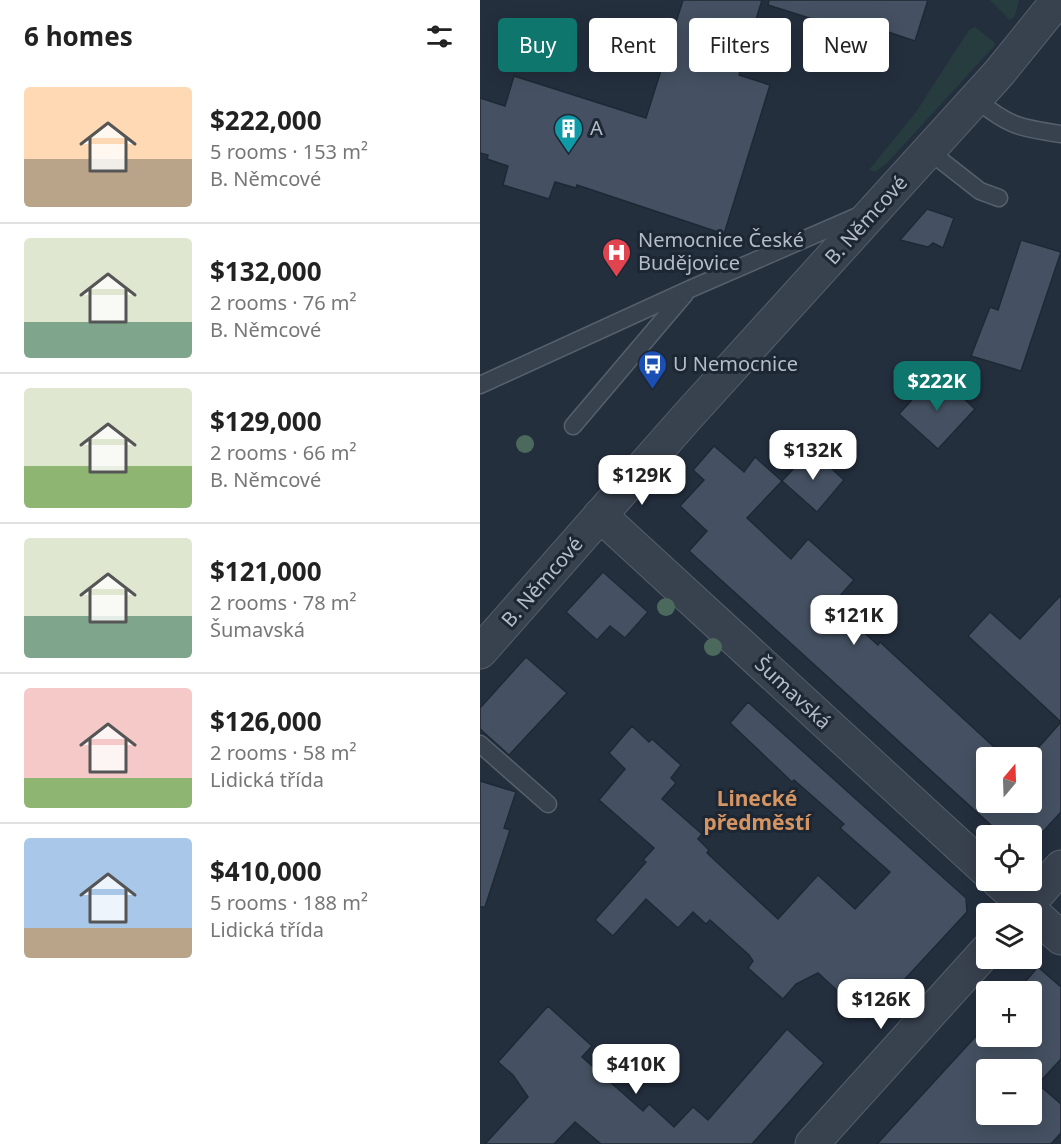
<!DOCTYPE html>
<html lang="en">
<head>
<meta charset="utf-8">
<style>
  body { margin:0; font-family:"Noto Sans",sans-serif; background:#f2f2f2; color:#222; height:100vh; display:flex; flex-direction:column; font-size:22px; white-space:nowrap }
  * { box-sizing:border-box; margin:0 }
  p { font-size:20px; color:#767676 }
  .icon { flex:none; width:33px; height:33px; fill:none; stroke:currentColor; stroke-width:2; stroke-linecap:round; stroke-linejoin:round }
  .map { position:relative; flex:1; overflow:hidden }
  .details { display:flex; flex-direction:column; background:#fff; width:480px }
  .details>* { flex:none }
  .guide { position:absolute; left:18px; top:18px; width:472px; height:54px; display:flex; gap:12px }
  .needle { width:39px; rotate:19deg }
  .tools { position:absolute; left:496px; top:747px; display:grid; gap:12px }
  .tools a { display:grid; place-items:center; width:66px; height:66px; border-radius:6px; background:#fff; box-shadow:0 3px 15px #0003; font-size:30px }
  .price { position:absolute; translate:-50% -51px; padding:0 14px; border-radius:12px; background:#fff; color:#222; font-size:20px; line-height:39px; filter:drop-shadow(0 2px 3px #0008) }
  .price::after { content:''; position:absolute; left:50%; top:36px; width:18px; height:14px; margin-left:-9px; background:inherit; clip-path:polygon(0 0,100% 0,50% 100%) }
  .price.selected { background:#0f766e; color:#fff }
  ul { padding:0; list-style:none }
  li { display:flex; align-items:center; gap:18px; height:150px; padding:0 24px }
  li+li { border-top:2px solid #e0e0e0 }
  li span { display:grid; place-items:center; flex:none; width:168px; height:120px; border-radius:6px; color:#555 }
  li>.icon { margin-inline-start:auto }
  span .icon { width:72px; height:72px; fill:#fffc; stroke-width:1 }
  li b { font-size:26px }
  h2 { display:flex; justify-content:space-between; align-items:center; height:72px; padding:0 24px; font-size:26px }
  .tag { padding:0 21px; border-radius:6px; background:#fff; box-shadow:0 3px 15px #0003; font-size:21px; line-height:54px }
  .tag.selected { background:#0f766e; color:#fff }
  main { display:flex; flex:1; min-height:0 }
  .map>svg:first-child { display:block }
  .green { fill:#263c3f }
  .building { fill:#455162; stroke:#1f2835; stroke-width:1.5; fill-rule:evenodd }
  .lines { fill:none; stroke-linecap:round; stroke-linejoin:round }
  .service-casing { stroke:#565f6c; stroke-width:19 }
  .minor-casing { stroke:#565f6c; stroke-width:35 }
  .tertiary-casing { stroke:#565f6c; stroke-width:35 }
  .service { stroke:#38414e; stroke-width:16 }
  .minor { stroke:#38414e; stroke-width:33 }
  .tertiary { stroke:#38414e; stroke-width:33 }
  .tree { fill:#4b6a5d }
  .labels { text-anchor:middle; stroke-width:6; stroke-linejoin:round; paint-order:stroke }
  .poi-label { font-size:20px; fill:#b4bcc9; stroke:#1d2633; text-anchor:start }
  .street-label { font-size:20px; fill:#b4bcc9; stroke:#1d2633 }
  .neighbourhood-label { font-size:21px; font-weight:bold; fill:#d59563; stroke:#1d2633 }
</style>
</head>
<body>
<main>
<section class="details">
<h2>6 homes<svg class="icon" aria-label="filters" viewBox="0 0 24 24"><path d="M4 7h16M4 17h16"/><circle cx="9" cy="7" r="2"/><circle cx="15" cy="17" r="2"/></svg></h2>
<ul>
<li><span style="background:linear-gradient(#ffd9b3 60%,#b9a48a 0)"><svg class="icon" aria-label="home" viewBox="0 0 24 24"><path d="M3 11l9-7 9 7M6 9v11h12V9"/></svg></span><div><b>$222,000</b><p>5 rooms · 153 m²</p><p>B. Němcové</p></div></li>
<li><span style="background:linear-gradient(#dfe7d0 70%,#7fa58c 0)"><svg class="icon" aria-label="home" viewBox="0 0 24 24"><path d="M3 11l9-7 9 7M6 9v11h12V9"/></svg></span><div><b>$132,000</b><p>2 rooms · 76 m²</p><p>B. Němcové</p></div></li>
<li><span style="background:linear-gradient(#dfe7d0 65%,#8fb573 0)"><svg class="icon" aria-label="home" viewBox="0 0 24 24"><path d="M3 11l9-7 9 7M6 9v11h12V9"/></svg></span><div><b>$129,000</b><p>2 rooms · 66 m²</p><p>B. Němcové</p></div></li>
<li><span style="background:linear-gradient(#dfe7d0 65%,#7fa58c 0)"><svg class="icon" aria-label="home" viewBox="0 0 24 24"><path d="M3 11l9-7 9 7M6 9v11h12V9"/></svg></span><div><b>$121,000</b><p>2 rooms · 78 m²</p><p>Šumavská</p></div></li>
<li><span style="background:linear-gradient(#f6c9c9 75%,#8fb573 0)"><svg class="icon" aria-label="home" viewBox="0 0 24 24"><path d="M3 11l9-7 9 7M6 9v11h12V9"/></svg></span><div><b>$126,000</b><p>2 rooms · 58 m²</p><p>Lidická třída</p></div></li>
<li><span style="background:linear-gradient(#a9c7e8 75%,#b9a48a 0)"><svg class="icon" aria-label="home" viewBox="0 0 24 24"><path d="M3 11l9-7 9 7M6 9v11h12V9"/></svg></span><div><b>$410,000</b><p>5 rooms · 188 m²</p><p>Lidická třída</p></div></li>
</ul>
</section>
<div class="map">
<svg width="581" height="1144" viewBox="0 0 581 1144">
  <rect width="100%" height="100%" fill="#242f3e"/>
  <g class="green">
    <polygon points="510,0 539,0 535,16 530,20"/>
    <polygon points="495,27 516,44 407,163 395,172 389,170 436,112 489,30"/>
  </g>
  <g class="building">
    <polygon points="203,0 282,0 259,75 290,85 244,234 97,185 96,188 75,182 69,199 23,185 28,166 7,159 8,155 0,153 0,98 25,106 34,76 166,118"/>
    <polygon points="289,0 448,0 435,41 387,25 383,35 288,5"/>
    <polygon points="447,209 474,218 463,248 453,243 448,247 420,240"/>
    <polygon points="541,240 581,252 541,371 491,356 510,307 518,310"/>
    <polygon points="451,379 460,388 466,382 495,409 458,449 419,414"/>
    <polygon points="234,446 264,472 275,457 302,481 267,518 311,559 328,539 374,580 357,599 367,617 398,645 400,642 525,757 533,748 545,758 507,758 507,802 552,802 552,758 549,758 581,722 581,812 559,836 523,836 209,551 227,531 200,506 224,480 213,470"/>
    <polygon points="331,450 364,480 337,512 302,481"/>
    <polygon points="123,572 168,612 145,638 130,626 117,640 86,612"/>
    <polygon points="581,595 581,722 488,636 510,612 540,639"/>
    <polygon points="46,657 87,693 29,755 0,729 0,708"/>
    <polygon points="268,702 486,898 487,912 388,1019 338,973 316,984 303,999 268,968 273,961 269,955 230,920 226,924 213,912 198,928 166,899 133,936 115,920 166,862 163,860 174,848 119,800 145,769 129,753 152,726 169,742 172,739 201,765 191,778 196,783 182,799 222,834 218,839 229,850 227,853 298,919 338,875 375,909 410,872 360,828 364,824 314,780 312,782 250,723"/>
    <polygon points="0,781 36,792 24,828 30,830 5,907 0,907"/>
    <path d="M558,967L581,987V1059L558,1084L581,1104V1133L571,1144H397L507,1024V1036H552V992H536ZM507,1070H552V1114H507Z"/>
    <polygon points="68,1006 112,1046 102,1057 163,1111 169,1104 194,1127 213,1107 228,1120 307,1029 344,1063 272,1144 121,1144 95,1122 74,1144 5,1144 48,1097 33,1075 18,1062"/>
  </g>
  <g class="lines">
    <defs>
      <g id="service">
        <path d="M496,99C528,126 540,128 581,134"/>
        <polyline points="449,151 500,191 519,198"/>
        <polyline points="0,385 210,289 380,215"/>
        <polyline points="93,426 205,294"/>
        <polyline points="0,744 68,804"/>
      </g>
      <g id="minor">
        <polyline points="120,515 507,871"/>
        <polyline points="0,652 206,418 519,73 578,0"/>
        <polyline points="517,880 581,938"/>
      </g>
      <g id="tertiary">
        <polyline points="540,914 581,867"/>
        <polyline points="332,1144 507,950"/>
      </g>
    </defs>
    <use href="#service" class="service-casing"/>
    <use href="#minor" class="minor-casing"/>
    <use href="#tertiary" class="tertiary-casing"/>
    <use href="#service" class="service"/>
    <use href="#minor" class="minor"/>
    <use href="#tertiary" class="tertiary"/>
  </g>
  <g class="tree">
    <circle cx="45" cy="444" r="9"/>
    <circle cx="186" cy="607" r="9"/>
    <circle cx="233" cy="647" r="9"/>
  </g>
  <defs>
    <symbol id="building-pin" viewBox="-11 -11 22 30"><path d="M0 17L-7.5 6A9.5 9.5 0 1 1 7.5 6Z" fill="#0f9aa8" stroke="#1d2633"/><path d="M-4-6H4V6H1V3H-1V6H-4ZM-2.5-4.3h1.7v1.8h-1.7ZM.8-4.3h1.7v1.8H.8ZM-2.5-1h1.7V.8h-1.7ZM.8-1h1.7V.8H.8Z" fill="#fff"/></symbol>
    <symbol id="hospital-pin" viewBox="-11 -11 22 30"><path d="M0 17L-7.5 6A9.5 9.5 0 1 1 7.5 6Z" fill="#e0444e" stroke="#1d2633"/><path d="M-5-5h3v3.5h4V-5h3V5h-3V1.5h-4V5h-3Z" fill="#fff"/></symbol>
    <symbol id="bus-pin" viewBox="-11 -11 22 30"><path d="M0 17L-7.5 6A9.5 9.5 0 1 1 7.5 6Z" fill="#1a4fb4" stroke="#1d2633"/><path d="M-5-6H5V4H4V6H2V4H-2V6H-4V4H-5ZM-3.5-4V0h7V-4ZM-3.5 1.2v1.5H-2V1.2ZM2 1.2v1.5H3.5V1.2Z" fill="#fff"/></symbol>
  </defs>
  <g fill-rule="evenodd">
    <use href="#building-pin" x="72" y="112" width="33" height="45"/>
    <use href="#hospital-pin" x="120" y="236" width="33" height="45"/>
    <use href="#bus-pin" x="156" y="348" width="33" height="45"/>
  </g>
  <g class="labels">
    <g class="poi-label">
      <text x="110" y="135">A</text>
      <text x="158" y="247">Nemocnice České<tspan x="158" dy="23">Budějovice</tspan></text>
      <text x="193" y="371">U Nemocnice</text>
    </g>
    <g class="street-label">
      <text transform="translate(386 220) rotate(-48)" y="7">B. Němcové</text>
      <text transform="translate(62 582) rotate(-49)" y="7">B. Němcové</text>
      <text transform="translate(313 693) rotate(43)" y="7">Šumavská</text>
    </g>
    <g class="neighbourhood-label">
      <text x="277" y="806">Linecké<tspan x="277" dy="24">předměstí</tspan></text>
    </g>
  </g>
</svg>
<div class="tools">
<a><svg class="needle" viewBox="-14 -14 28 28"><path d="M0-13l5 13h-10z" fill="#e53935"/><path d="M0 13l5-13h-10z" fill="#767676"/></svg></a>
<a><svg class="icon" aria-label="locate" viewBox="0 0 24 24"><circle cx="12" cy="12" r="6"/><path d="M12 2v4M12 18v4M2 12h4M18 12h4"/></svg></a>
<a><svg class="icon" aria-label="layers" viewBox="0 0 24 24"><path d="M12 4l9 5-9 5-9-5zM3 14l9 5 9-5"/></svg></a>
<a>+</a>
<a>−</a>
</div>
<b class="price selected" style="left:457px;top:412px">$222K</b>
<b class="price" style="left:333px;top:481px">$132K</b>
<b class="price" style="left:162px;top:506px">$129K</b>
<b class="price" style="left:374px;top:646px">$121K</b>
<b class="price" style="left:401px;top:1030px">$126K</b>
<b class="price" style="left:156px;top:1095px">$410K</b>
<div class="guide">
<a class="tag selected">Buy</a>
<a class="tag">Rent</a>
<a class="tag">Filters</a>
<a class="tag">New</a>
</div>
</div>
</main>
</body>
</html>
